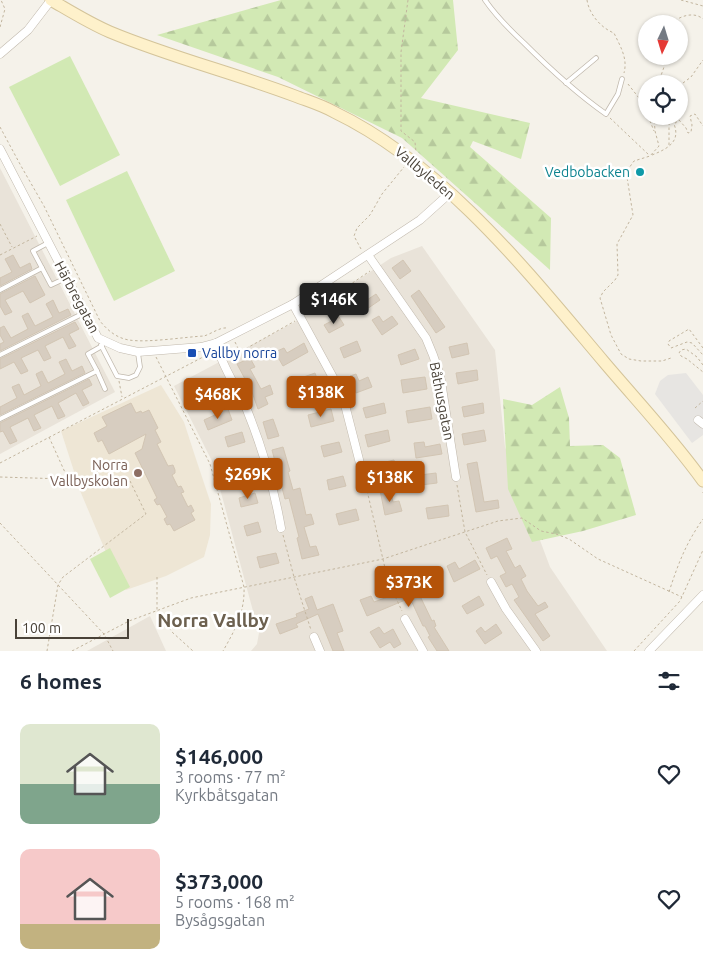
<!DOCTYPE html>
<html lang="en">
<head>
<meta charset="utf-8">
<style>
  body { margin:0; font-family:Ubuntu,sans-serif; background:#f6f6f7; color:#1f2937; height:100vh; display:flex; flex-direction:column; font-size:19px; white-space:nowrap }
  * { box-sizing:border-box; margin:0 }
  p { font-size:16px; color:#747a83 }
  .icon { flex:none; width:28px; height:28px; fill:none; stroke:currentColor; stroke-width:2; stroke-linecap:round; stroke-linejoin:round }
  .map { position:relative; height:651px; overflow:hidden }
  .sheet { display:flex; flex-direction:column; background:#fff; flex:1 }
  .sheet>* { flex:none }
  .needle { width:32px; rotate:184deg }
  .buttons { position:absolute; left:638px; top:15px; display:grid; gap:10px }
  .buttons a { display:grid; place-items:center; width:50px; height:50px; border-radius:50%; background:#fff; box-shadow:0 1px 4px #0004; font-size:25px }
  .scale { position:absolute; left:15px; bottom:12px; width:114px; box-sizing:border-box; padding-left:5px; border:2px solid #494238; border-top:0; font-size:14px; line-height:18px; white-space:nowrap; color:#494238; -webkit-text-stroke:4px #fff; paint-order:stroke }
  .price { position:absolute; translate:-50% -42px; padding:0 11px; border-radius:5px; background:#b45309; color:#fff; font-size:16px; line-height:32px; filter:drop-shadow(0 1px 2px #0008) }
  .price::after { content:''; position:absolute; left:50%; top:30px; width:15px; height:11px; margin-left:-8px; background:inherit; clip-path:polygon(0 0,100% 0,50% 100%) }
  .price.on { background:#222; color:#fff }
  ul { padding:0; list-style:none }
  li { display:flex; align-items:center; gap:15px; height:125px; padding:0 20px }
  li span { display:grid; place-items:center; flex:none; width:140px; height:100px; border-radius:10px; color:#555 }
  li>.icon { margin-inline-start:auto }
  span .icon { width:60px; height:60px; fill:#fffc; stroke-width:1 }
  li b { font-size:21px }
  h2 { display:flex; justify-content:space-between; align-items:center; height:60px; padding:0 20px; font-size:21px }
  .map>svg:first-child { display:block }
  .residential { fill:#e9e3d9 }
  .education { fill:#eee6d5 }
  .forest { fill:url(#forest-firs) }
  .pitch { fill:#d2e9b4 }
  .parking { fill:#e7e5e2 }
  .building { fill:#d7cdc0; stroke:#d2c5b3 }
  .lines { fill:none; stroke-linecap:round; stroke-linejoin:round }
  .lane-casing { stroke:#c1b9ad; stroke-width:5.5 }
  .street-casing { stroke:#c1b9ad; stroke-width:9 }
  .secondary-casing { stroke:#d4c49a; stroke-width:13 }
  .path { stroke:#c2b59e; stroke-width:1; stroke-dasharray:2.5 2.5; stroke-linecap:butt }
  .lane { stroke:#fff; stroke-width:4 }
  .street { stroke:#fff; stroke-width:8 }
  .secondary { stroke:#fef1cb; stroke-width:11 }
  .culture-dot { fill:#0f9aa8; stroke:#fff; stroke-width:2 }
  .transit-dot { fill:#1a4fb4; stroke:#fff; stroke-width:2 }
  .education-dot { fill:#8d6e63; stroke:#fff; stroke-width:2 }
  .labels { text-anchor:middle; stroke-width:5; stroke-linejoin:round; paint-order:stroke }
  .culture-label { font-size:14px; fill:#0d838f; stroke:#fff; text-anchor:end }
  .street-label { font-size:14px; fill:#494238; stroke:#fff }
  .transit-label { font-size:14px; fill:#164399; stroke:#fff; text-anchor:start }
  .education-label { font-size:14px; fill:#785e54; stroke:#fff; text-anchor:end }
  .district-label { font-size:19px; font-weight:bold; fill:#6c604f; stroke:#fff }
</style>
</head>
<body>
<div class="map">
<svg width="703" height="651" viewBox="0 0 703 651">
  <defs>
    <pattern id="forest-firs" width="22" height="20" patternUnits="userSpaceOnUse" patternTransform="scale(1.25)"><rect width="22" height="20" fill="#d2e9b4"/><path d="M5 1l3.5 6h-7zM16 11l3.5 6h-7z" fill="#b6c99c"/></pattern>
  </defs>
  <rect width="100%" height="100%" fill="#f5f2ea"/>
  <g class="residential">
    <polygon points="0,168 115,392 0,454"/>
    <polygon points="422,246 495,350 505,447 550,567 607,651 251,651 257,644 259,633 213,463 174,386 293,323 391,258"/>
    <polygon points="150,616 166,651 87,651"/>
  </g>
  <polygon class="education" points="161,385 184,422 194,453 211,504 210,535 204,557 166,576 126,590 111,564 81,493 61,431"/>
  <g class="forest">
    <polygon points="281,0 453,0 458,50 421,98 530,123 521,159 473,141 470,147 551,218 550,270 402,138 278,77 157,35"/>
    <polygon points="560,387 569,418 570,446 603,445 620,458 636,515 583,531 532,542 508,489 503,399 532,405"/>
  </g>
  <g class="pitch">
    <polygon points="70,56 120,155 60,186 9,87"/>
    <polygon points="127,171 175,271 114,301 66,200"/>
    <polygon points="110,548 130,587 110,598 90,559"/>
  </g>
  <polygon class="parking" points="686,373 703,395 703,435 692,443 655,394 660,381 668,375"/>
  <g class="building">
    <polygon points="13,255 20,268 30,263 32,269 0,286 0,278 12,272 5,259"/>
    <polygon points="403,260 411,271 400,279 392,268"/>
    <polygon points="35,276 45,295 30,303 23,291 5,300 12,312 5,315 0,306 0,294"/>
    <polygon points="419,290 445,327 436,333 411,296"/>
    <polygon points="363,294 367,300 376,294 380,300 364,311 356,299"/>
    <polygon points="53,300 59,313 68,309 71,315 0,351 0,344 4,342 0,335 0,328 4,326 11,338 28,329 22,316 28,313 35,326 53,317 46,304"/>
    <polygon points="379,316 383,322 392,316 398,324 382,335 372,320"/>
    <polygon points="339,317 344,325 329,333 324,325"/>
    <polygon points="75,322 79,329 69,334 76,346 69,349 63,337 45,346 51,358 44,361 38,350 21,358 28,371 21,374 14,362 0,369 0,359"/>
    <polygon points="357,341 361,351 344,358 340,348"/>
    <polygon points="304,343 308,352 283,366 275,352 284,348 287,353"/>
    <polygon points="467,343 469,354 452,358 449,347"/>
    <polygon points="415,349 419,359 401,365 398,355"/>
    <polygon points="250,358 255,367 250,369 261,389 270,385 273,394 265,397 268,404 258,409 252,392 237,364"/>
    <polygon points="66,359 72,371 82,366 85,373 0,415 0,407 17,398 12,387 19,384 24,395 41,386 36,374 42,371 48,383 65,374 59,362"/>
    <polygon points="477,370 478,380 458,384 456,373"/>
    <polygon points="315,373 319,384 302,390 298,379"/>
    <polygon points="356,374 359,381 368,377 372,387 356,393 350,376"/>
    <polygon points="425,377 427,389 403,393 401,380"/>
    <polygon points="89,379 92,385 82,390 89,403 83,406 76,393 58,403 65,416 58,419 52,406 34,415 41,428 34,431 28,418 10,427 17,441 10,444 3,431 0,432 0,423"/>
    <polygon points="131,403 136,413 141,411 142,413 149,410 158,428 155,430 161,442 157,444 168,466 173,465 175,470 175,473 172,475 178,487 181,486 184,492 181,493 188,507 191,505 194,511 191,513 195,520 174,531 170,524 167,525 164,519 167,517 160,504 157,505 154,500 157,498 135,453 142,449 146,434 109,454 102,440 98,442 94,433 107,426 102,417"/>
    <polygon points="384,403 386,413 366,418 363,408"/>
    <polygon points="483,403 484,413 464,417 462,407"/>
    <polygon points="430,407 432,419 408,423 406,411"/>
    <polygon points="228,409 232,420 208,430 204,420"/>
    <polygon points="331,409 334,421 311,427 308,415"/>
    <polygon points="273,419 279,436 268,439 263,422"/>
    <polygon points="388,430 390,441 368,447 365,435"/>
    <polygon points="484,430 486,441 464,445 462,434"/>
    <polygon points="242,432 245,442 228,447 225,437"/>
    <polygon points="339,442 342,452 324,457 321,446"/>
    <polygon points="424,442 425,447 440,444 442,454 416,458 414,443"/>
    <polygon points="283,447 290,471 288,472 293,490 300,488 306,515 311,514 314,524 304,527 310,547 316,546 319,555 302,559 297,538 299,537 289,498 285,499 272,450"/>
    <polygon points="394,460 397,471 376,476 373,465"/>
    <polygon points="251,461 254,471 237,475 234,465"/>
    <polygon points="477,462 484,502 498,500 499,508 476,512 467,464"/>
    <polygon points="436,473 437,483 421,485 420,475"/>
    <polygon points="343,476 346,486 329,490 327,480"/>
    <polygon points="390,488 393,502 399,501 402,511 385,515 380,490"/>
    <polygon points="255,493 258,503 241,507 239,498"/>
    <polygon points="448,505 449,516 428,519 426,508"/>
    <polygon points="356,509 359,520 339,525 336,514"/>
    <polygon points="258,522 261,532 247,536 244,526"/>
    <polygon points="507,538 512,549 506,551 515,568 520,565 526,576 521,579 527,591 538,606 545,602 548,607 535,614 550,636 543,641 514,600 519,597 512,584 506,587 500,576 506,573 497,556 491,559 486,548"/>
    <polygon points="276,553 279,563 260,568 257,557"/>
    <polygon points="475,560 480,569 454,582 447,566 455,562 459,569"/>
    <polygon points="411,574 416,585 426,581 430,592 420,596 432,621 434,620 436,626 434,627 449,651 437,651 428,637 430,636 425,626 423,626 410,598 367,616 360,600 371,596 374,602 407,590 402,578"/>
    <polygon points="312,596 317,610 333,604 343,631 337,633 344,651 333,651 318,614 296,624 298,627 280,634 276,624 297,617 296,614 309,609 305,599"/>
    <polygon points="479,596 484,605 467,614 462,606"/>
    <polygon points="496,624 502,633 485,644 476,631 481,627 485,632"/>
    <polygon points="379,627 384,634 393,629 401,644 394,648 390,642 380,648 370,632"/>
  </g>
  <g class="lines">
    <defs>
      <g id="lane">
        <path d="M485,0C496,16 510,30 524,43C550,69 576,93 606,114L618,94L622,79"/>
        <polyline points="566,83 596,58"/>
        <polyline points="48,243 33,251 51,285 66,278"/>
        <polyline points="0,290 42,268"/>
        <polyline points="101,345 117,376 129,378 136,375 140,367 138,353"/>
        <polyline points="0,355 84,313"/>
        <polyline points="97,371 105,389"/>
        <polyline points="0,419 97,371 88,354 102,346"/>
      </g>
      <g id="street">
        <polyline points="0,54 28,30 51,0"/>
        <polyline points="0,149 98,338 120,348 138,352 201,347 216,343 293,304 420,220 450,193"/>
        <polyline points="368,255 426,338 433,355 440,375 456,477"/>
        <polyline points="293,304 336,383 344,401 364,479"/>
        <path d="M216,343C222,367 237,387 247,410C262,447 274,488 281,528"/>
        <polyline points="698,420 703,424"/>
        <polyline points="491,582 506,609 536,651"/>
        <polyline points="405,619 423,651"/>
        <polyline points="314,637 320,651"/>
        <polyline points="649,651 703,595"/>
      </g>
      <path id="secondary" d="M51,0C70,11 89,23 110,32C170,57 234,73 295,96C308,101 322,105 334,112C444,165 527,271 604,362C637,401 673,439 703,481"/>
    </defs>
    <use href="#lane" class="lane-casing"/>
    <use href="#street" class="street-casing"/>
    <use href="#secondary" class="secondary-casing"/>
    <g class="path">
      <polyline points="408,0 401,52 401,131 415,142 416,152"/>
      <path d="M587,0C589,14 601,28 614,33C620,46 628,58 624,73"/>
      <polyline points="681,0 703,6"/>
      <path d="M671,24C679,16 694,11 703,19"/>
      <polyline points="0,27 5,9 1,0"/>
      <polyline points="628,84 639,98 646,112"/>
      <polyline points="658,84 664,67 664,56"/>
      <polyline points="679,86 691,77 703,60"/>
      <polyline points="648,116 654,131"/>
      <polyline points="654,116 655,131 659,146 650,156 634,161 629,168 627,177 633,215 617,244 618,275 615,280 603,292 600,298 611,335 621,354 629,359 641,361 662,361 671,358"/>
      <polyline points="610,118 649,155"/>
      <path d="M0,127L21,166L44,206L100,321C108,331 117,338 129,340C148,343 184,337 204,336C211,334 220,327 227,328"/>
      <polyline points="669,145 669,116"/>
      <path d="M652,155C667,149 681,142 674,124L679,120L686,128L688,133L691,132L692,125L690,116L695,114L703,126"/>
      <polyline points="0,224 12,247"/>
      <polyline points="361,249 354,236 357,228 370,215 382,194 404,167"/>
      <polyline points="0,255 37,236"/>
      <polyline points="307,314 370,271"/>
      <polyline points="235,342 240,352"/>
      <polyline points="703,348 689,329 669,341 668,344 671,348 687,342 692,343 703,355"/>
      <polyline points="227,353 240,352 295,321"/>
      <path d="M156,357L210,464L244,587C245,612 235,630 223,651"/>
      <polyline points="703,365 697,357 686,349 681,350 679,353 681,356 687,359 703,372"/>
      <polyline points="119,381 122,397"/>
      <polyline points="695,408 703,401"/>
      <polyline points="49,437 68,479"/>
      <polyline points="0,463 205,356 210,355"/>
      <polyline points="0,477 130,481 146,514 63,577 58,585 47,651"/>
      <polyline points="457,485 465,532 487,575"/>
      <polyline points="366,486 388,581 402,611"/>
      <polyline points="703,492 703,493"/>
      <polyline points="0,523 104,634 113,651"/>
      <polyline points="283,535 294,577 311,630"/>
      <polyline points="157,577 157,611 172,632 193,651"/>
      <path d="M669,592C678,564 686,543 703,519"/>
      <polyline points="72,651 129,621 191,598 383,559 498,521 522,518 541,531 556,534 569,539 598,559 682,597"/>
      <polyline points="634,651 680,601 703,550"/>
    </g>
    <use href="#lane" class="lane"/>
    <use href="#street" class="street"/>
    <use href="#secondary" class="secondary"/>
  </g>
  <circle class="culture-dot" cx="640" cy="172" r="5"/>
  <rect class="transit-dot" x="187" y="348" width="10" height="10" rx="2.5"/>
  <circle class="education-dot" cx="138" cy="473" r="5"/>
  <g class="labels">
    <g class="culture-label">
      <text x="630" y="177">Vedbobacken</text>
    </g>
    <g class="street-label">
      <text transform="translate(425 173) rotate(40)" y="5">Vallbyleden</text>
      <text transform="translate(77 297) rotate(62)" y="5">Härbregatan</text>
      <text transform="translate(442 401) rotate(79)" y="5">Båthusgatan</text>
    </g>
    <g class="transit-label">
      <text x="202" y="358">Vallby norra</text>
    </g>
    <g class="education-label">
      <text x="128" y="470">Norra<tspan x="128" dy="16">Vallbyskolan</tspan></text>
    </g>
    <g class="district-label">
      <text x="213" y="627">Norra Vallby</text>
    </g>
  </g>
</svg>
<div class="buttons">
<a><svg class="needle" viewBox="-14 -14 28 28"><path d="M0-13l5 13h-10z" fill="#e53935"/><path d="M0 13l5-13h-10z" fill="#747a83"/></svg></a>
<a><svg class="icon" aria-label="locate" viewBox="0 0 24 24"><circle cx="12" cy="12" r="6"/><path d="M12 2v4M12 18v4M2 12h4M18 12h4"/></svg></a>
</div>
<div class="scale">100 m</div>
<b class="price on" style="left:334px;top:325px">$146K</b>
<b class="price" style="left:321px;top:418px">$138K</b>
<b class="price" style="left:218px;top:420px">$468K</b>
<b class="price" style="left:248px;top:500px">$269K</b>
<b class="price" style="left:390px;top:503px">$138K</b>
<b class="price" style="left:409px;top:608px">$373K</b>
</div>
<section class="sheet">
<h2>6 homes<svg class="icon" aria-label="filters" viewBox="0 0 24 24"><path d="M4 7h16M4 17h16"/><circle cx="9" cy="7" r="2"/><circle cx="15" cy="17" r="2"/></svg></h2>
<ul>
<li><span style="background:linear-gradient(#dfe7d0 60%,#7fa58c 0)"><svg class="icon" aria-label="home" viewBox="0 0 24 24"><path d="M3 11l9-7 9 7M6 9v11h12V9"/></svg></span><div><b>$146,000</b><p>3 rooms · 77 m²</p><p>Kyrkbåtsgatan</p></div><svg class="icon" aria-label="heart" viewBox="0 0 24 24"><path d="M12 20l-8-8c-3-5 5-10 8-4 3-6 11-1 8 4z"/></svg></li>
<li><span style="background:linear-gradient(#f6c9c9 75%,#c2b280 0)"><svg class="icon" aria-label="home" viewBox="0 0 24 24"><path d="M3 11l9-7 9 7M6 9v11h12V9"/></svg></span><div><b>$373,000</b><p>5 rooms · 168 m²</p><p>Bysågsgatan</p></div><svg class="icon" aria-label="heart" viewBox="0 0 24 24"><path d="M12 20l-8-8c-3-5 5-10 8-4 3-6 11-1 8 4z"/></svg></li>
</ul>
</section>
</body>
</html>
